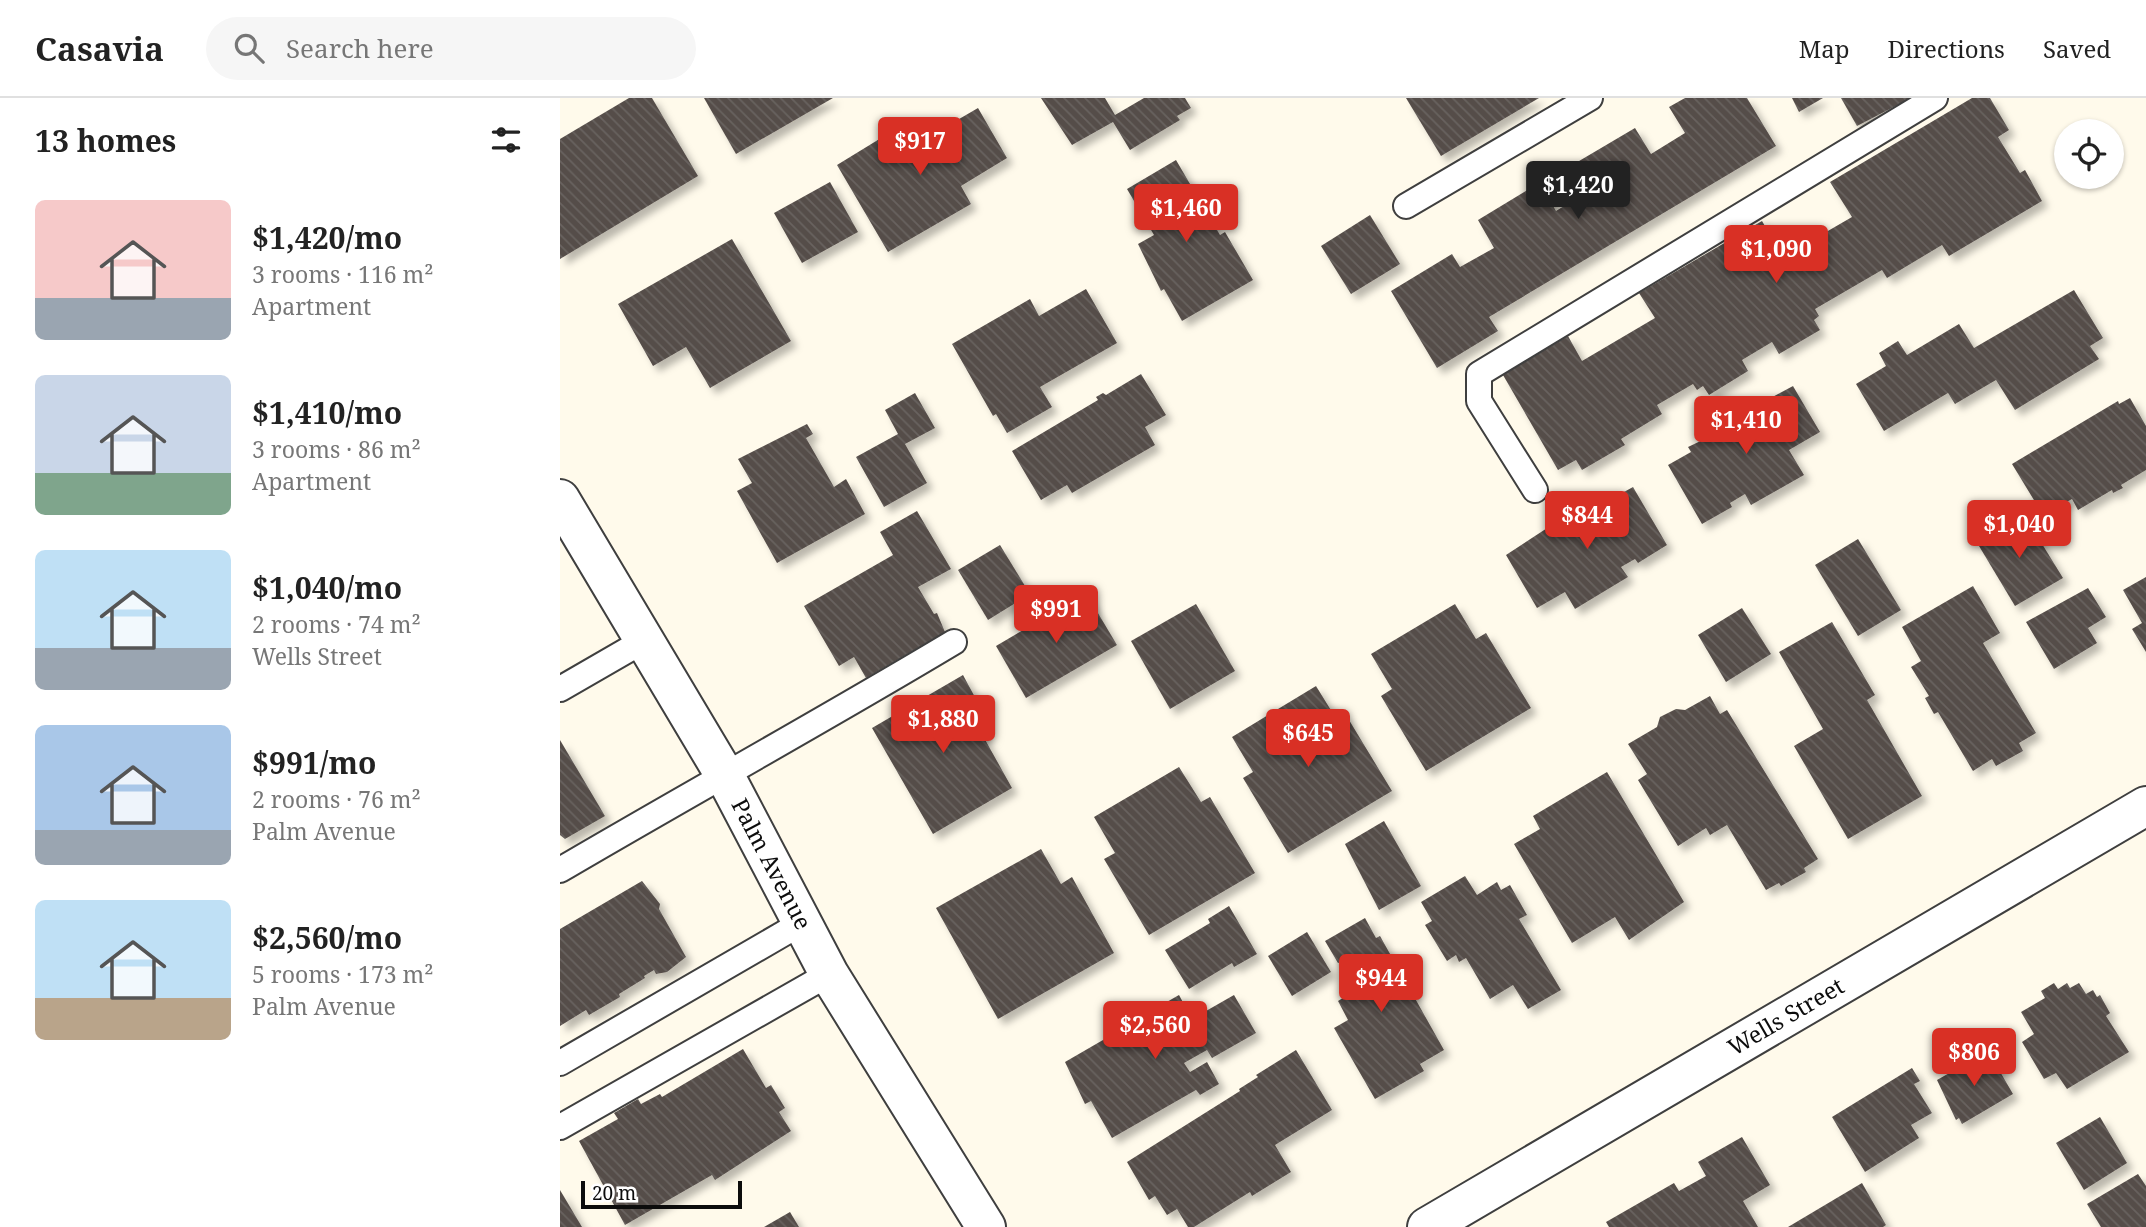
<!DOCTYPE html>
<html lang="en">
<head>
<meta charset="utf-8">
<style>
  body { margin:0; font-family:"Noto Serif",serif; background:#f6f6f6; color:#222; height:100vh; display:flex; flex-direction:column; font-size:26px; white-space:nowrap }
  * { box-sizing:border-box; margin:0 }
  p { font-size:23px; color:#767676 }
  .icon { flex:none; width:38px; height:38px; fill:none; stroke:currentColor; stroke-width:2; stroke-linecap:round; stroke-linejoin:round }
  .map { position:relative; flex:1; overflow:hidden }
  .panel { display:flex; flex-direction:column; background:#fff; width:560px }
  .panel>* { flex:none }
  .controls { position:absolute; left:1494px; top:21px; display:grid; gap:14px }
  .controls a { display:grid; place-items:center; width:70px; height:70px; border-radius:50%; background:#fff; box-shadow:0 2px 5px #0004; font-size:35px }
  .scale { position:absolute; left:21px; bottom:18px; width:161px; box-sizing:border-box; padding-left:7px; border:4px solid #0c0c0c; border-top:0; font-size:19px; line-height:24px; white-space:nowrap; color:#0c0c0c; -webkit-text-stroke:5px #fff; paint-order:stroke }
  .price { position:absolute; translate:-50% -60px; padding:0 16px; border-radius:7px; background:#d93025; color:#fff; font-size:23px; line-height:46px; filter:drop-shadow(0 2px 4px #0008) }
  .price::after { content:''; position:absolute; left:50%; top:42px; width:21px; height:16px; margin-left:-10px; background:inherit; clip-path:polygon(0 0,100% 0,50% 100%) }
  .price.active { background:#222; color:#fff }
  ul { padding:0; list-style:none }
  li { display:flex; align-items:center; gap:21px; height:175px; padding:0 35px }
  li span { display:grid; place-items:center; flex:none; width:196px; height:140px; border-radius:10px; color:#555 }
  li>.icon { margin-inline-start:auto }
  span .icon { width:84px; height:84px; fill:#fffc; stroke-width:1 }
  li b { font-size:30px }
  h2 { display:flex; justify-content:space-between; align-items:center; height:84px; padding:0 35px; font-size:30px }
  header { display:flex; align-items:center; gap:42px; box-sizing:border-box; height:98px; padding:0 35px; background:#fff; border-bottom:2px solid #e0e0e0 }
  header strong { font-size:33px }
  nav { display:flex; gap:38px; margin-inline-start:auto; font-size:24px }
  .search { width:490px; height:63px; background:#f6f6f6; display:flex; align-items:center; gap:18px; box-sizing:border-box; padding:0 24px; border-radius:38px; color:#767676; font-size:26px }
  main { display:flex; flex:1; min-height:0 }
  .map>svg:first-child { display:block }
  .building { fill:url(#building-back-hatch); filter:url(#shadow) }
  .lines { fill:none; stroke-linecap:round; stroke-linejoin:round }
  .lane-casing { stroke:#3f3f3f; stroke-width:28 }
  .street-casing { stroke:#3f3f3f; stroke-width:42 }
  .lane { stroke:#fff; stroke-width:24 }
  .street { stroke:#fff; stroke-width:38 }
  .labels { text-anchor:middle; stroke-width:7; stroke-linejoin:round; paint-order:stroke }
  .street-label { font-size:23px; fill:#0c0c0c; stroke:#fff }
</style>
</head>
<body>
<header>
<strong>Casavia</strong>
<div class="search"><svg class="icon" aria-label="search" viewBox="0 0 24 24"><circle cx="10" cy="10" r="6"/><path d="M15 15l6 6"/></svg>Search here</div>
<nav><a>Map</a><a>Directions</a><a>Saved</a></nav>
</header>
<main>
<section class="panel">
<h2>13 homes<svg class="icon" aria-label="filters" viewBox="0 0 24 24"><path d="M4 7h16M4 17h16"/><circle cx="9" cy="7" r="2"/><circle cx="15" cy="17" r="2"/></svg></h2>
<ul>
<li><span style="background:linear-gradient(#f6c9c9 70%,#9aa5b1 0)"><svg class="icon" aria-label="home" viewBox="0 0 24 24"><path d="M3 11l9-7 9 7M6 9v11h12V9"/></svg></span><div><b>$1,420/mo</b><p>3 rooms · 116 m²</p><p>Apartment</p></div></li>
<li><span style="background:linear-gradient(#c9d6e8 70%,#7fa58c 0)"><svg class="icon" aria-label="home" viewBox="0 0 24 24"><path d="M3 11l9-7 9 7M6 9v11h12V9"/></svg></span><div><b>$1,410/mo</b><p>3 rooms · 86 m²</p><p>Apartment</p></div></li>
<li><span style="background:linear-gradient(#bfe0f5 70%,#9aa5b1 0)"><svg class="icon" aria-label="home" viewBox="0 0 24 24"><path d="M3 11l9-7 9 7M6 9v11h12V9"/></svg></span><div><b>$1,040/mo</b><p>2 rooms · 74 m²</p><p>Wells Street</p></div></li>
<li><span style="background:linear-gradient(#a9c7e8 75%,#9aa5b1 0)"><svg class="icon" aria-label="home" viewBox="0 0 24 24"><path d="M3 11l9-7 9 7M6 9v11h12V9"/></svg></span><div><b>$991/mo</b><p>2 rooms · 76 m²</p><p>Palm Avenue</p></div></li>
<li><span style="background:linear-gradient(#bfe0f5 70%,#b9a48a 0)"><svg class="icon" aria-label="home" viewBox="0 0 24 24"><path d="M3 11l9-7 9 7M6 9v11h12V9"/></svg></span><div><b>$2,560/mo</b><p>5 rooms · 173 m²</p><p>Palm Avenue</p></div></li>
</ul>
</section>
<div class="map">
<svg width="1586" height="1129" viewBox="0 0 1586 1129">
  <defs>
    <pattern id="building-back-hatch" width="6" height="6" patternUnits="userSpaceOnUse" patternTransform="scale(1.75)"><rect width="6" height="6" fill="#554d49"/><path d="M-1 5l2 2M0 0l6 6M5-1l2 2" fill="none" stroke="#68625f"/></pattern>
    <filter id="shadow"><feDropShadow dx="6" dy="6" stdDeviation="3.5" flood-color="#0004"/></filter>
  </defs>
  <rect width="100%" height="100%" fill="#fffaeb"/>
  <g class="building">
    <polygon points="69,0 92,0 138,78 0,161 0,41"/>
    <polygon points="144,0 273,0 176,56"/>
    <polygon points="481,0 545,0 555,17 584,0 625,0 631,10 617,18 620,22 570,52 553,24 512,47"/>
    <polygon points="846,0 979,0 881,58"/>
    <polygon points="1125,0 1187,0 1216,48 929,219 938,233 877,270 831,193 892,156 900,169 934,150 918,122 979,85 996,113 1030,92 1014,66 1075,30 1091,56 1125,35 1109,9"/>
    <polygon points="1232,0 1263,0 1239,14"/>
    <polygon points="1281,0 1351,0 1297,28"/>
    <polygon points="1412,0 1430,0 1449,32 1438,39 1460,75 1465,72 1482,103 1389,158 1382,147 1327,180 1322,172 1255,211 1259,218 1254,222 1260,232 1219,256 1212,244 1182,262 1188,273 1149,297 1143,288 1137,292 1133,286 1097,307 1102,316 1061,341 1065,347 1022,372 1016,362 998,372 943,277 1008,238 1022,263 1095,220 1079,195 1202,123 1223,159 1292,119 1270,84"/>
    <polygon points="418,10 447,60 401,88 411,106 328,154 277,67 339,29 351,49"/>
    <polygon points="616,62 660,137 665,134 693,182 622,223 604,191 601,193 578,146 594,137 567,91"/>
    <polygon points="270,84 298,134 242,165 214,115"/>
    <polygon points="810,117 840,166 791,196 761,148"/>
    <polygon points="172,141 231,243 150,290 126,249 93,268 58,206"/>
    <polygon points="526,191 557,245 480,289 492,309 447,335 436,316 433,318 392,246 470,201 479,218"/>
    <polygon points="1514,192 1543,240 1530,248 1539,261 1455,312 1436,282 1395,306 1388,295 1324,333 1296,286 1326,268 1319,255 1338,243 1347,257 1399,226 1414,250"/>
    <polygon points="581,276 606,317 585,329 595,347 512,395 507,387 481,402 452,353 538,302 536,299 543,295 546,297"/>
    <polygon points="1233,288 1260,334 1229,352 1244,377 1191,407 1185,396 1170,405 1172,409 1142,426 1108,367 1131,354 1128,349 1151,338 1153,341 1161,332 1163,335 1168,332 1164,325"/>
    <polygon points="355,295 375,330 345,346 367,385 324,409 296,359 338,336 325,312"/>
    <polygon points="1570,300 1586,328 1586,372 1561,387 1563,390 1553,395 1552,392 1518,412 1512,401 1483,417 1452,366 1558,303 1559,306"/>
    <polygon points="247,326 253,336 246,340 274,389 286,381 305,416 217,465 177,393 192,385 178,361"/>
    <polygon points="1073,389 1107,447 1078,465 1075,461 1061,469 1068,479 1015,511 1005,494 977,510 946,457 1007,417 1011,424 1015,419 1028,415 1026,412 1033,405 1044,399 1046,404"/>
    <polygon points="357,413 391,471 358,489 374,516 377,515 385,534 306,580 294,559 279,568 244,508 333,457 320,434"/>
    <polygon points="1463,415 1503,480 1455,508 1416,443"/>
    <polygon points="1298,441 1341,512 1298,538 1255,467"/>
    <polygon points="440,447 470,496 428,522 398,472"/>
    <polygon points="1586,479 1586,554 1572,531 1582,525 1563,492"/>
    <polygon points="1413,488 1440,535 1423,545 1476,635 1459,645 1463,653 1436,668 1432,661 1413,673 1378,614 1374,616 1365,600 1369,598 1351,569 1361,563 1342,529"/>
    <polygon points="1528,490 1546,519 1528,530 1537,545 1494,571 1466,524"/>
    <polygon points="526,495 557,547 466,600 436,548"/>
    <polygon points="636,506 675,573 610,611 571,543"/>
    <polygon points="895,506 916,541 926,535 971,610 866,673 821,598 832,591 811,556"/>
    <polygon points="1182,510 1211,556 1166,584 1138,537"/>
    <polygon points="1272,524 1315,597 1307,602 1362,698 1288,741 1234,648 1263,631 1219,554"/>
    <polygon points="403,577 423,614 413,620 452,690 373,736 312,630"/>
    <polygon points="756,588 777,622 786,617 832,693 728,755 683,680 693,674 672,639"/>
    <polygon points="1150,598 1160,616 1167,612 1258,761 1244,770 1246,774 1221,788 1219,785 1206,792 1167,727 1150,737 1146,730 1118,748 1078,682 1087,676 1068,646 1097,629 1100,619 1116,611 1125,612"/>
    <polygon points="0,642 45,718 5,741 0,737"/>
    <polygon points="619,669 641,704 650,699 695,775 589,837 544,761 555,755 534,719"/>
    <polygon points="1047,674 1124,804 1069,842 1055,819 1012,845 954,746 980,731 973,718"/>
    <polygon points="824,723 861,788 819,812 785,746"/>
    <polygon points="481,751 501,786 512,779 554,855 438,921 376,810"/>
    <polygon points="905,778 917,797 937,784 941,792 950,787 967,817 959,821 1001,892 968,911 953,887 930,901 906,860 899,864 896,857 887,863 865,827 872,823 861,804"/>
    <polygon points="82,783 100,806 99,811 126,859 107,874 96,876 94,872 84,878 85,880 59,896 60,899 29,917 26,912 0,928 0,831"/>
    <polygon points="669,808 697,856 674,869 672,865 629,891 605,852 650,825 648,821"/>
    <polygon points="805,820 816,840 820,838 884,952 860,966 864,973 815,1001 774,930 788,922 778,903 786,898 782,892 792,886 796,893 803,888 787,861 778,865 765,843"/>
    <polygon points="747,834 771,874 732,898 708,858"/>
    <polygon points="1494,885 1498,891 1507,885 1510,890 1519,885 1526,896 1533,892 1537,899 1540,897 1550,915 1546,918 1569,954 1507,991 1496,975 1484,981 1462,944 1474,936 1461,914 1485,900 1481,893"/>
    <polygon points="619,897 632,921 674,897 696,935 652,960 647,952 624,965 630,974 647,964 659,986 640,997 636,992 552,1040 531,1003 525,1006 505,964 562,931 558,924 567,920 570,925"/>
    <polygon points="183,951 206,990 211,987 225,1010 219,1014 231,1033 155,1082 152,1077 65,1127 19,1043 58,1021 54,1015 78,1001 81,1006 100,996 102,999"/>
    <polygon points="736,952 772,1012 715,1047 731,1074 692,1098 690,1094 634,1129 628,1129 617,1111 607,1117 595,1098 589,1102 567,1064 680,993 679,991 698,979 696,977"/>
    <polygon points="1428,953 1453,996 1402,1026 1399,1020 1396,1022 1377,982"/>
    <polygon points="1352,970 1360,983 1354,986 1372,1015 1351,1027 1359,1040 1305,1074 1272,1019"/>
    <polygon points="1540,1019 1567,1065 1524,1092 1496,1045"/>
    <polygon points="1182,1039 1210,1087 1183,1103 1198,1129 1049,1129 1046,1124 1114,1085 1119,1093 1146,1078 1138,1064"/>
    <polygon points="1578,1076 1586,1088 1586,1129 1541,1129 1527,1106"/>
    <polygon points="1302,1085 1326,1127 1323,1129 1228,1129"/>
    <polygon points="0,1092 22,1129 0,1129"/>
    <polygon points="230,1114 239,1129 204,1129"/>
  </g>
  <g class="lines">
    <defs>
      <g id="lane">
        <polyline points="846,108 1030,0"/>
        <polyline points="975,392 919,303 919,276 1375,0"/>
        <polyline points="0,591 85,542"/>
        <path d="M0,772C131,695 264,622 394,544"/>
        <polyline points="0,965 240,826"/>
        <polyline points="0,1029 269,876"/>
      </g>
      <g id="street">
        <path id="s1" d="M0,401L164,676L269,876L426,1129"/>
        <path id="s2" d="M867,1129L1586,708"/>
      </g>
    </defs>
    <use href="#lane" class="lane-casing"/>
    <use href="#street" class="street-casing"/>
    <use href="#lane" class="lane"/>
    <use href="#street" class="street"/>
  </g>
  <g class="labels">
    <g class="street-label">
      <text dy="8" stroke="none"><textPath href="#s1" startOffset="422">Palm Avenue</textPath></text>
      <text dy="8" stroke="none"><textPath href="#s2" startOffset="416">Wells Street</textPath></text>
    </g>
  </g>
</svg>
<div class="controls">
<a><svg class="icon" aria-label="locate" viewBox="0 0 24 24"><circle cx="12" cy="12" r="6"/><path d="M12 2v4M12 18v4M2 12h4M18 12h4"/></svg></a>
</div>
<div class="scale">20 m</div>
<b class="price" style="left:360px;top:79px">$917</b>
<b class="price active" style="left:1018px;top:123px">$1,420</b>
<b class="price" style="left:626px;top:146px">$1,460</b>
<b class="price" style="left:1216px;top:187px">$1,090</b>
<b class="price" style="left:1186px;top:358px">$1,410</b>
<b class="price" style="left:1027px;top:453px">$844</b>
<b class="price" style="left:1459px;top:462px">$1,040</b>
<b class="price" style="left:496px;top:547px">$991</b>
<b class="price" style="left:383px;top:657px">$1,880</b>
<b class="price" style="left:748px;top:671px">$645</b>
<b class="price" style="left:821px;top:916px">$944</b>
<b class="price" style="left:595px;top:963px">$2,560</b>
<b class="price" style="left:1414px;top:990px">$806</b>
</div>
</main>
</body>
</html>
